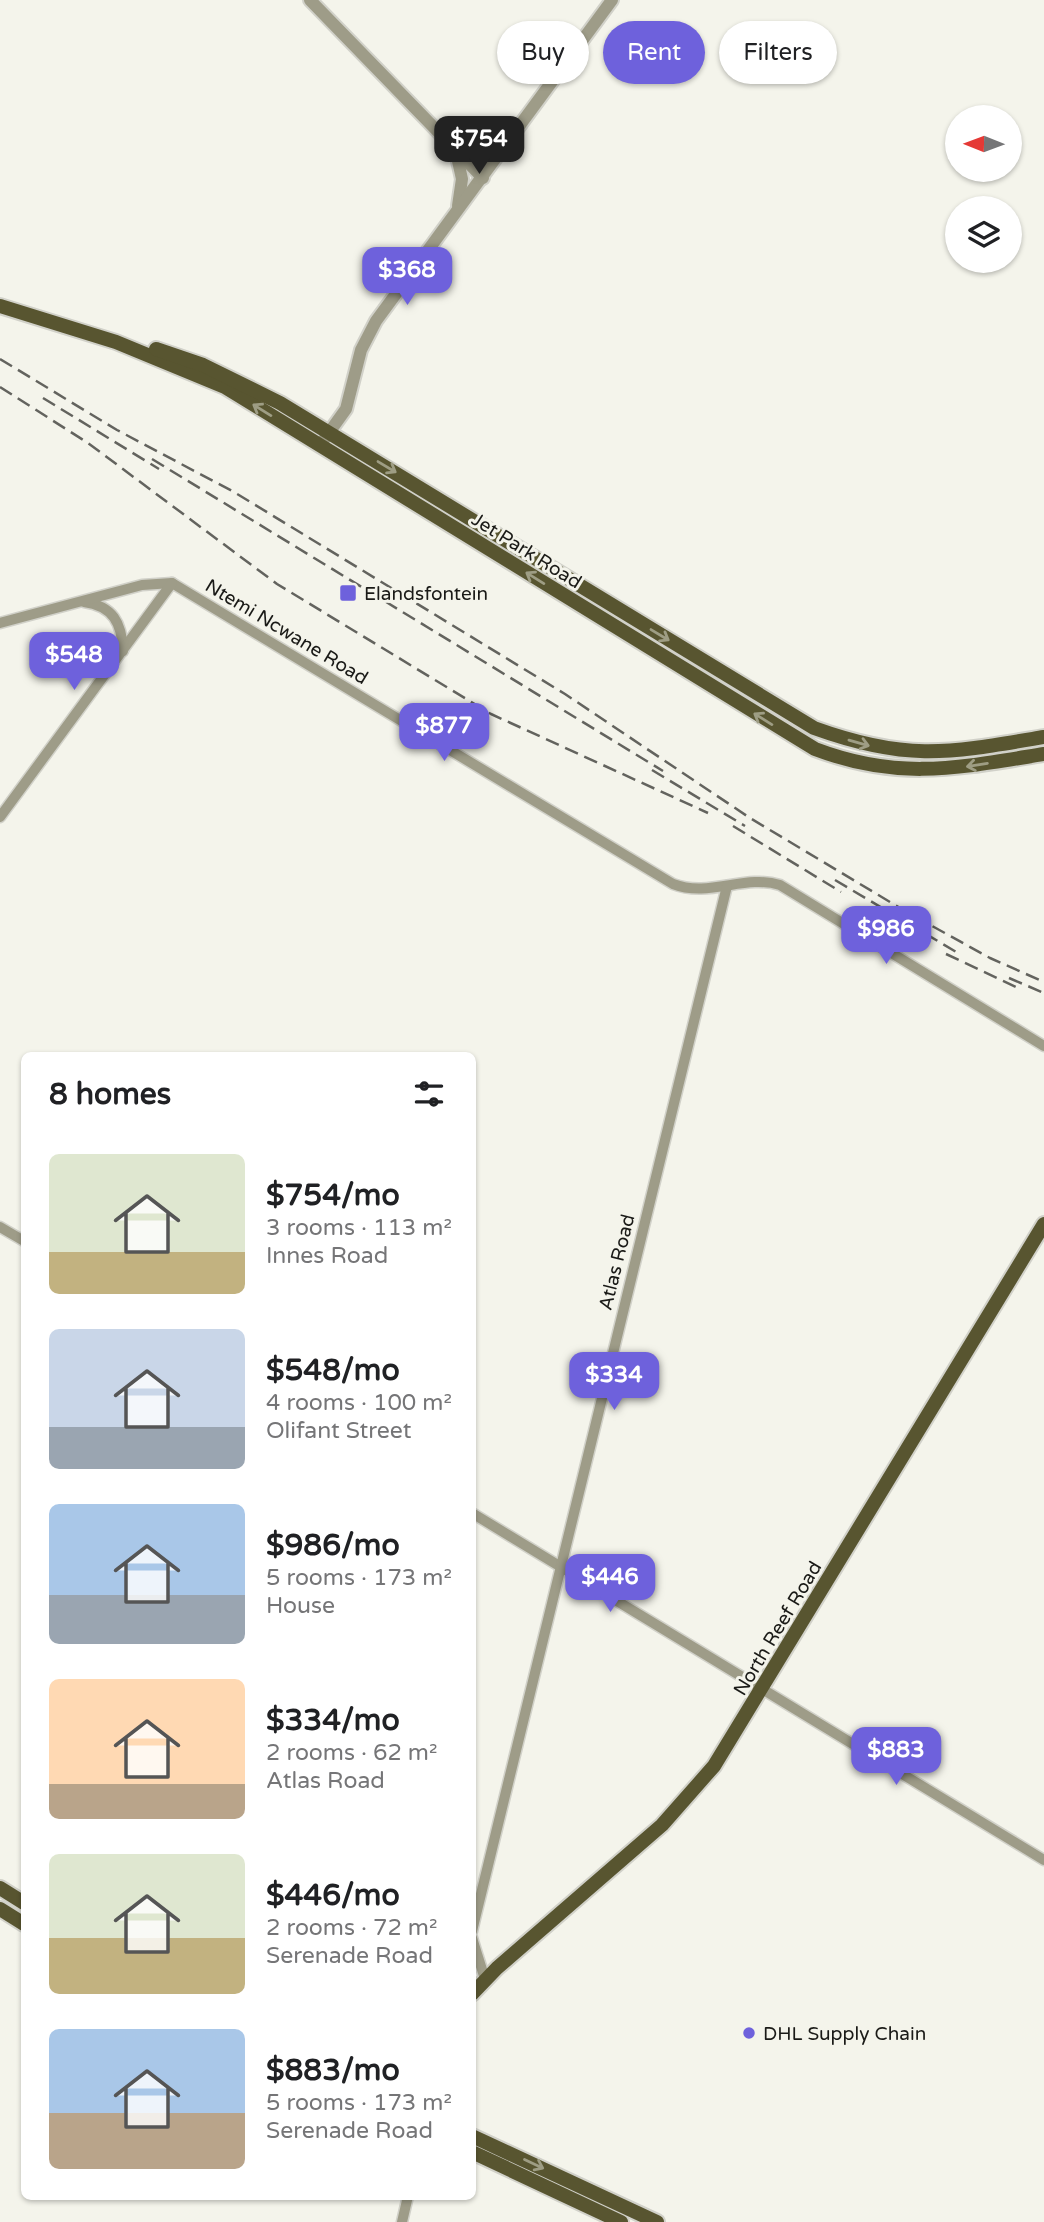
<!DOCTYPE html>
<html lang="en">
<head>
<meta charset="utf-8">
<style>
  body { margin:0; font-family:"Varela Round",sans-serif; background:#f2f2f2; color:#202124; height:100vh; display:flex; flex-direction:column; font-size:26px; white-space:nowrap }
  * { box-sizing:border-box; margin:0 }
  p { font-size:23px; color:#757577 }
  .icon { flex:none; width:38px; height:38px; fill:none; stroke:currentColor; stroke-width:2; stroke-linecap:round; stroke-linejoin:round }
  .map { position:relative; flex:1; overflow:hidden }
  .panel { position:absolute; left:21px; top:1052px; width:455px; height:1148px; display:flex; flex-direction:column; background:#fff; border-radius:10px; box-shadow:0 2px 5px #0004 }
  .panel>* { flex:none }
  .hud { position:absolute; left:497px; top:21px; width:441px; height:63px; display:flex; gap:14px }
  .needle { width:46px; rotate:271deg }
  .tools { position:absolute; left:945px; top:105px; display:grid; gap:14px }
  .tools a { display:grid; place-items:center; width:77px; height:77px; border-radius:50%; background:#fff; box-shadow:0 2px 5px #0004; font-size:35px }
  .price { position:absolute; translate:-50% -60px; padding:0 16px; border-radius:14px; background:#6e61dc; color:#fff; font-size:23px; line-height:46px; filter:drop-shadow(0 2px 4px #0008) }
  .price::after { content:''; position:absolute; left:50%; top:42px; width:21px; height:16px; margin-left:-10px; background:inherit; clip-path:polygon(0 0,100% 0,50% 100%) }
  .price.current { background:#222; color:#fff }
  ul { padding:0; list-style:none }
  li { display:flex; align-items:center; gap:21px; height:175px; padding:0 28px }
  li span { display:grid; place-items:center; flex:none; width:196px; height:140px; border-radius:10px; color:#555 }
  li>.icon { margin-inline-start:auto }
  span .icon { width:84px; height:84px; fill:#fffc; stroke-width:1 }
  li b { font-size:30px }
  h2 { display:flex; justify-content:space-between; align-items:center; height:84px; padding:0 28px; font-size:30px }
  .tag { padding:0 24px; border-radius:32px; background:#fff; box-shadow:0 2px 5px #0004; font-size:24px; line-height:63px }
  .tag.current { background:#6e61dc; color:#fff }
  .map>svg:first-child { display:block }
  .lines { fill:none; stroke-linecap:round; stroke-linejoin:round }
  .minor-casing { stroke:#d1d1c9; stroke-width:13 }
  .tertiary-casing { stroke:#d1d1c9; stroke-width:16 }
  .primary-casing { stroke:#d1d1c9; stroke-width:18 }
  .minor { stroke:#9e9c88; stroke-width:10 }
  .tertiary { stroke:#9e9c88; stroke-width:12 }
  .primary { stroke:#585530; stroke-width:14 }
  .rail { stroke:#63635e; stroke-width:2.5; stroke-dasharray:14 7; stroke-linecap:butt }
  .oneway { stroke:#9e9d84 }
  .poi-dot { fill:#6e61dc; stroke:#f4f4eb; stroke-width:2.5 }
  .labels { text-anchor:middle; stroke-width:6; stroke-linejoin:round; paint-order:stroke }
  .street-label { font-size:19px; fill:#1a1a17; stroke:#f4f4eb }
  .poi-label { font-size:19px; fill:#1a1a17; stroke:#f4f4eb; text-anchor:start }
</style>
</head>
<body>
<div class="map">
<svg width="1044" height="2222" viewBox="0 0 1044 2222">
  <rect width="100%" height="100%" fill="#f4f4eb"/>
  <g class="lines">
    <defs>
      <g id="minor">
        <path d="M84,602C113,606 122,623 123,651"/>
        <path d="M0,623L142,585L172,583L673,884C709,898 745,874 780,885L1044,1046"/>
        <polyline points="0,817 172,583"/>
        <polyline points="0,1227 24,1241"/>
        <polyline points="472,1513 1044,1860"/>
        <polyline points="472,1931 727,886"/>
        <polyline points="472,1938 485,1979"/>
        <polyline points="402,2222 408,2196"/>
      </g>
      <g id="tertiary">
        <polyline points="310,0 483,178"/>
        <polyline points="458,144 479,151 509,142"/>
        <polyline points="456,152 462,179 458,206"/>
        <polyline points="323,441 346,409 361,350 376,321 612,0"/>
      </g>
      <g id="primary">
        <path d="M0,306L116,342L225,387L815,749C899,781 958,768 1044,754"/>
        <path d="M156,349L203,365L280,403L814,728C908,762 949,753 1044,737"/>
        <polyline points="0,1888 24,1903"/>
        <polyline points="0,1909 24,1924"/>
        <polyline points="472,1994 497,1968 662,1825 714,1766 1044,1224"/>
        <polyline points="472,2136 657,2222"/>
        <polyline points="472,2152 621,2222"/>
      </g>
    </defs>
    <use href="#minor" class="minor-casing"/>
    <use href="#tertiary" class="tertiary-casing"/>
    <use href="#primary" class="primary-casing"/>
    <use href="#minor" class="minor"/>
    <use href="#tertiary" class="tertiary"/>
    <use href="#primary" class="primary"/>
    <g class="rail">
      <polyline points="0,359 117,430 234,492 565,694 750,818 905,911 990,958 1044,982"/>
      <polyline points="0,387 88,443 277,584 491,714 708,813"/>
      <polyline points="43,398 159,469"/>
      <polyline points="152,459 663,771"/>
      <polyline points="652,770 745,826"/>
      <polyline points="733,826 841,892"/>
      <polyline points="835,880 958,953"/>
      <polyline points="946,954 1016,987"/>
      <polyline points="1009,978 1044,993"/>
    </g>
  </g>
  <defs><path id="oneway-shaft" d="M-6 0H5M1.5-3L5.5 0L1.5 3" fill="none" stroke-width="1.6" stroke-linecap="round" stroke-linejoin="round" transform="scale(1.75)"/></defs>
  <g class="oneway">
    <use href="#oneway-shaft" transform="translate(262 410) rotate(-148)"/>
    <use href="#oneway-shaft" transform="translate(387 467) rotate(31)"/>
    <use href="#oneway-shaft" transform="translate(535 578) rotate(-148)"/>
    <use href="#oneway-shaft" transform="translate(660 635) rotate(31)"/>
    <use href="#oneway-shaft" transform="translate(763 719) rotate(-148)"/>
    <use href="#oneway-shaft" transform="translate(859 743) rotate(16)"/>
    <use href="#oneway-shaft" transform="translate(977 765) rotate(171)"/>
    <use href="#oneway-shaft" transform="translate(534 2164) rotate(25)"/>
  </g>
  <g class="poi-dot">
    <rect x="339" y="584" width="18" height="18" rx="3.5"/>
    <circle cx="749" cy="2033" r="7"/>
  </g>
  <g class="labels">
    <g class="street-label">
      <text transform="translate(527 550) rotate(32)" y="7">Jet Park Road</text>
      <text transform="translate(287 631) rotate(31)" y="7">Ntemi Ncwane Road</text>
      <text transform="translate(616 1262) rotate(-76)" y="7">Atlas Road</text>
      <text transform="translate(777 1628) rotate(-59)" y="7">North Reef Road</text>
    </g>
    <g class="poi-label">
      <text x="364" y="600">Elandsfontein</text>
      <text x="763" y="2040">DHL Supply Chain</text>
    </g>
  </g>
</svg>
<div class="tools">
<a><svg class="needle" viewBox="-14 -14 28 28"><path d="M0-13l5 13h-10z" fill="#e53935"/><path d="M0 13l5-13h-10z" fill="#757577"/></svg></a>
<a><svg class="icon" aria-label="layers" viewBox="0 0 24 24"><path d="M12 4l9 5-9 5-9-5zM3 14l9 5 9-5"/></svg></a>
</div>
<b class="price current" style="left:479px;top:176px">$754</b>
<b class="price" style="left:407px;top:307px">$368</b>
<b class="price" style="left:74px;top:692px">$548</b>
<b class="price" style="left:444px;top:763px">$877</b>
<b class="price" style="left:886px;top:966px">$986</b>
<b class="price" style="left:614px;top:1412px">$334</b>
<b class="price" style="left:610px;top:1614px">$446</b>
<b class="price" style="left:896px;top:1787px">$883</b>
<div class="hud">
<a class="tag">Buy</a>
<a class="tag current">Rent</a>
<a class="tag">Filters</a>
</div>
<section class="panel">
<h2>8 homes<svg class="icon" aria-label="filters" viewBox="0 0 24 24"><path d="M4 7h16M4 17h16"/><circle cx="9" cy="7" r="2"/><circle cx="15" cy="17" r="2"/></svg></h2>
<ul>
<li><span style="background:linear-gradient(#dfe7d0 70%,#c2b280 0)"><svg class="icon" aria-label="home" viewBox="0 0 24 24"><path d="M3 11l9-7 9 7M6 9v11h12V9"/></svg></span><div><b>$754/mo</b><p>3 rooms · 113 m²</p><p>Innes Road</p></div></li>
<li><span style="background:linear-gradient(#c9d6e8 70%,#9aa5b1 0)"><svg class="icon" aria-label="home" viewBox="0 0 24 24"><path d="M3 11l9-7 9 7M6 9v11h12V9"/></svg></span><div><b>$548/mo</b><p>4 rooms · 100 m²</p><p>Olifant Street</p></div></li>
<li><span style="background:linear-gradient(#a9c7e8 65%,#9aa5b1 0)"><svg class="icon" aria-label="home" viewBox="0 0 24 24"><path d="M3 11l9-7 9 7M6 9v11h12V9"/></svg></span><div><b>$986/mo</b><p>5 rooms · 173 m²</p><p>House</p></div></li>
<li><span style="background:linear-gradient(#ffd9b3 75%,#b9a48a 0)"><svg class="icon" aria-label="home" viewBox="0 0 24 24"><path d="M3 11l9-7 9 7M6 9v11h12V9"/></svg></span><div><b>$334/mo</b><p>2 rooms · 62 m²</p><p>Atlas Road</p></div></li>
<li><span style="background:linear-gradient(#dfe7d0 60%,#c2b280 0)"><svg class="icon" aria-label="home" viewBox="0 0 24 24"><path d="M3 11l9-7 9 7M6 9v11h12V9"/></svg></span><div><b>$446/mo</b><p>2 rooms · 72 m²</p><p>Serenade Road</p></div></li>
<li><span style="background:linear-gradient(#a9c7e8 60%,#b9a48a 0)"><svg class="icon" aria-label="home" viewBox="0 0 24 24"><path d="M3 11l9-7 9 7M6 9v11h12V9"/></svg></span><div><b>$883/mo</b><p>5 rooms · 173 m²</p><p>Serenade Road</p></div></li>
</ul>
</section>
</div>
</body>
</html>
